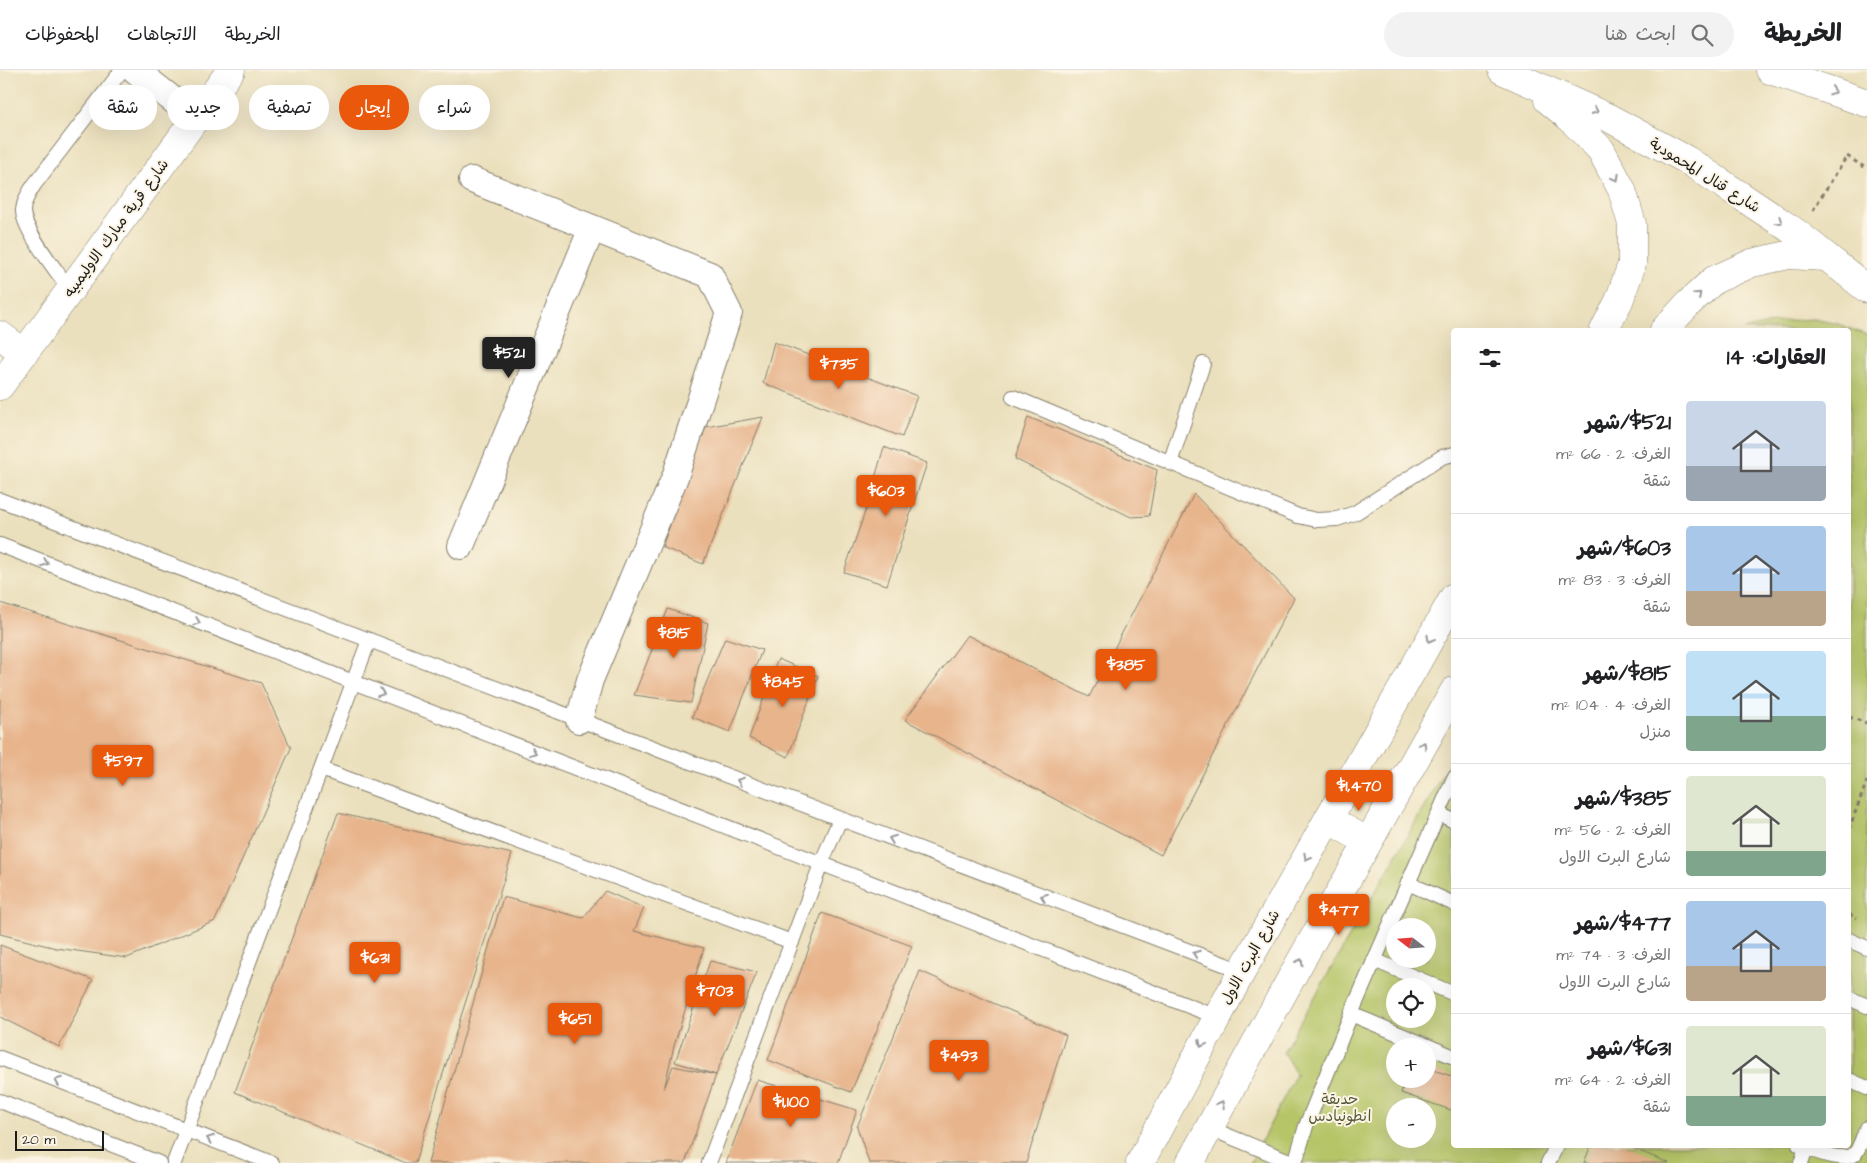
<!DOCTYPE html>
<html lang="ar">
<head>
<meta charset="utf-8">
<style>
  body { margin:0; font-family:"Architects Daughter","Playpen Sans Arabic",sans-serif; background:#f2f2f2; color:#202124; direction:rtl; height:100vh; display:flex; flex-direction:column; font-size:19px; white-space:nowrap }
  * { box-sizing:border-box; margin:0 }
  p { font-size:16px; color:#757577 }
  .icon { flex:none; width:28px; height:28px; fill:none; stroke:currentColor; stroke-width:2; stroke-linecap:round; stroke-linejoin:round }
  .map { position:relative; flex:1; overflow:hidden; direction:ltr }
  .sheet { position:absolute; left:1451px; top:258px; width:400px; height:820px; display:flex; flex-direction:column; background:#fff; border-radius:5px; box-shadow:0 5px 20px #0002; direction:rtl }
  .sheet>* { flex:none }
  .top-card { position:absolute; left:15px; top:15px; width:475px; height:45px; direction:rtl; display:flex; gap:10px }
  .needle { width:32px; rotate:287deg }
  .tools { position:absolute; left:1386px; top:848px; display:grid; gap:10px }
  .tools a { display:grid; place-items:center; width:50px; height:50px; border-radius:50%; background:#fff; box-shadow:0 5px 20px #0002; font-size:25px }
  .scale { position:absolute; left:15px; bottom:12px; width:89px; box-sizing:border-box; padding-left:5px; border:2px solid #1c1c1c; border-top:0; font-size:14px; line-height:18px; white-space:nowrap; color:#1c1c1c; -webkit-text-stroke:4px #fcf5e5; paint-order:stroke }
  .price { position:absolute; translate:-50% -42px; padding:0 11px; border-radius:5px; background:#ea580c; color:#fff; font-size:16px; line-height:32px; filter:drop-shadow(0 1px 2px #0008) }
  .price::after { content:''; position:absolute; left:50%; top:30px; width:15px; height:11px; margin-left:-8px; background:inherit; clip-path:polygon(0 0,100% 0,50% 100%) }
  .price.current { background:#222; color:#fff }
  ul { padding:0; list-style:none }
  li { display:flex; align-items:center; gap:15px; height:125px; padding:0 25px }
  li+li { border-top:1px solid #e0e0e0 }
  li span { display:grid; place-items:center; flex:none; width:140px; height:100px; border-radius:5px; color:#555 }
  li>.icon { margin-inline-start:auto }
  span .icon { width:60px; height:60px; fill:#fffc; stroke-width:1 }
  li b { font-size:21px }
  h2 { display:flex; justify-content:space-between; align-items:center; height:60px; padding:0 25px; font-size:21px }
  .chip { padding:0 18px; border-radius:22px; background:#fff; box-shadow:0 5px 20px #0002; font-size:18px; line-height:45px }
  .chip.current { background:#ea580c; color:#fff }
  header { display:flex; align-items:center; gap:30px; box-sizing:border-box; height:70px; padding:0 25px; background:#fff; border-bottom:1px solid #e0e0e0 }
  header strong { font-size:24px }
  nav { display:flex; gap:28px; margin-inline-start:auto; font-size:18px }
  .search { width:350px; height:45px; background:#f2f2f2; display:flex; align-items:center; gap:12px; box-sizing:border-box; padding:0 18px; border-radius:28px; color:#757577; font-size:19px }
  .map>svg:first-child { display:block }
  .green { fill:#b6c568; stroke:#697042; fill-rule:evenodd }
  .building { fill:#e7b48b }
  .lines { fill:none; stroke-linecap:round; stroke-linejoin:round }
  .service-casing { stroke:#847e6c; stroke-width:16 }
  .minor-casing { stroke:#847e6c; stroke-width:28 }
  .tertiary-casing { stroke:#847e6c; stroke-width:29 }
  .secondary-casing { stroke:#847e6c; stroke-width:29 }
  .path { stroke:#847e6c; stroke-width:3; stroke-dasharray:4 4; stroke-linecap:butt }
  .service { stroke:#fff; stroke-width:14 }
  .minor { stroke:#fff; stroke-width:26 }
  .tertiary { stroke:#fff; stroke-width:28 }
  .secondary { stroke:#fff; stroke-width:28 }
  .oneway { stroke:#999 }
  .labels { text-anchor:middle; stroke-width:4; stroke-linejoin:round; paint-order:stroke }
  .street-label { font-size:15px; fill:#1c1c1c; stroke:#fcf5e5 }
  .park-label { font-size:15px; fill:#525737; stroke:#fcf5e5 }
</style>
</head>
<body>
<header>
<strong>الخريطة</strong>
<div class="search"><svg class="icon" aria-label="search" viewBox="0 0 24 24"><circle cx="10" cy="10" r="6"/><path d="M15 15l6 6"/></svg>ابحث هنا</div>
<nav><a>الخريطة</a><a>الاتجاهات</a><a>المحفوظات</a></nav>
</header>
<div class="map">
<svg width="1867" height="1093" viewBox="0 0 1867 1093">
  <rect width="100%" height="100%" fill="#fcf5e5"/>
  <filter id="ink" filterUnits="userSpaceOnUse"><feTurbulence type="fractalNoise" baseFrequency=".02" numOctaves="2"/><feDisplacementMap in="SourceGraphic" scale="10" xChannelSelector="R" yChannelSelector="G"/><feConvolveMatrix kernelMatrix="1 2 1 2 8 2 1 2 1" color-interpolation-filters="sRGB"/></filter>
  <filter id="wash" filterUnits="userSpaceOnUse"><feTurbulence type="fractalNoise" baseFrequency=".0096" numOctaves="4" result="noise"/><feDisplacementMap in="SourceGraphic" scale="20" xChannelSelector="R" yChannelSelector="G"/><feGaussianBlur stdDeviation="1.12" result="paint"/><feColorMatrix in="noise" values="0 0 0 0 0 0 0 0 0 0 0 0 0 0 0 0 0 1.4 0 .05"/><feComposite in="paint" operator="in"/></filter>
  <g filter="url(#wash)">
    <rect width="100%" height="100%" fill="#ebe0bd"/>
    <path class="green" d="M1814,249L1838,254L1867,265V1093H1250L1296,1004L1283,982L1454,685V1075H1849V260H1744C1767,253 1789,250 1814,249ZM1395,856H1428V889H1395ZM1395,916H1428V949H1395ZM1395,976H1428V1009H1395ZM1395,1036H1428V1069H1395Z"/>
    <g id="blocks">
      <g class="building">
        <polygon points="774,272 917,326 902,367 763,313"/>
        <polygon points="763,347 703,494 662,477 706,357"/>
        <polygon points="1028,347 1157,400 1149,446 1131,447 1015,389"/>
        <polygon points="884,377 927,393 887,515 844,502 866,439"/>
        <polygon points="1194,424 1294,528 1161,785 905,650 967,565 1089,627"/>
        <polygon points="0,533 261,613 291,678 215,851 127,888 56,878 0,864"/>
        <polygon points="668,539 708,553 691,633 634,625"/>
        <polygon points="725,568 762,580 730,662 692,647"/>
        <polygon points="778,589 818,606 788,687 749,668"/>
        <polygon points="338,743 512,784 415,1093 406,1093 235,1022"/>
        <polygon points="605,821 644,838 634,861 704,878 674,976 664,1019 673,996 716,1005 685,1093 428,1093 503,827 583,848"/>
        <polygon points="822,843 912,876 851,1022 768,990"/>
        <polygon points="0,875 93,910 59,977 0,947"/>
        <polygon points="710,891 757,902 716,1005 675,992"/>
        <polygon points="920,901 1066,965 1026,1093 869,1093 857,1057"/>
        <polygon points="1428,998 1454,1007 1454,1041 1401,1023 1406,1009 1428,1009"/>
        <polygon points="757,1010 857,1040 838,1093 726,1093"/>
        <polygon points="1591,1075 1625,1075 1669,1093 1584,1093"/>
      </g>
    </g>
  </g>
  <g filter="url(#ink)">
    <use href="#blocks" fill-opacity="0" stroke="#847e6c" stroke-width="1"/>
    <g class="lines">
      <defs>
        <g id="service">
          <path d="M71,221C59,204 22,159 23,140C24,130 29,123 34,115L122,0"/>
          <polyline points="1013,327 1298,446 1317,450 1337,449 1355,443 1442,387 1454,384"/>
          <polyline points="1170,393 1203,294"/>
          <polyline points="0,430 1242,901"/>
          <polyline points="0,475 1217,947"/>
          <polyline points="321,699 792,872"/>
          <polyline points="1439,744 1454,751"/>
          <polyline points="1408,813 1454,834"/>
          <polyline points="1849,870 1867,878"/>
          <polyline points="1374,890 1454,924"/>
          <polyline points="1849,928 1867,936"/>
          <polyline points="1351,944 1454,987"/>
          <polyline points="0,988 272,1093"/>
          <polyline points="1849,1010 1867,1018"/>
          <polyline points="0,1031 159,1093"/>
          <polyline points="1209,1058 1294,1093"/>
          <path d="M1799,1075C1814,1081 1842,1093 1855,1084C1860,1077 1863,1066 1867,1058"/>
          <polyline points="174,1093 369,570"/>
          <polyline points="709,1093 821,794 840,749"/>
          <polyline points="1295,1093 1306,1056 1351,944 1454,708"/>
          <polyline points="1548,1093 1557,1075"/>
          <polyline points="1801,1093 1806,1078"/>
        </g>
        <g id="minor">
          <polyline points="135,0 196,48"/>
          <polyline points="472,110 710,205 729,243 675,407 590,610 579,650"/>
          <polyline points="461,476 592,158"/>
        </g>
        <g id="tertiary">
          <polyline points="0,265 24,283"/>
          <polyline points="0,316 231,0"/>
        </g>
        <g id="secondary">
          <polyline points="1502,0 1609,48 1687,90 1798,164 1867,219"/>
          <polyline points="1770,0 1867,33"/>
          <polyline points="1548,30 1570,48 1601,80 1622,120 1632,154 1632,194 1619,231 1604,260"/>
          <polyline points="1664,260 1689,233 1714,210 1752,193 1788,185 1826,187"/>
          <polyline points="1328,749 1368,772"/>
          <polyline points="1140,1093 1242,901 1454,527"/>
          <polyline points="1190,1093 1299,894 1454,621"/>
        </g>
      </defs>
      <use href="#service" class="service-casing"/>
      <use href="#minor" class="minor-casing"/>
      <use href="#tertiary" class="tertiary-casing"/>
      <use href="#secondary" class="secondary-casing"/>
      <g class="path">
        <polyline points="1813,140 1847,86 1867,99"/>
        <polyline points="1849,647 1867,653"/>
        <polyline points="1849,759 1867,711"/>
        <polyline points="1849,844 1857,848"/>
      </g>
      <use href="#service" class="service"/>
      <use href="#minor" class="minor"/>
      <use href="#tertiary" class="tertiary"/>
      <use href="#secondary" class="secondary"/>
    </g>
    <defs><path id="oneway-chevron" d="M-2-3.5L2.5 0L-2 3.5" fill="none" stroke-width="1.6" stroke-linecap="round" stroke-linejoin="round" transform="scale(1.25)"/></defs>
    <g class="oneway">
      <use href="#oneway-chevron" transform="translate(1833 21) rotate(18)"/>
      <use href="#oneway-chevron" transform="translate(1595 41) rotate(25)"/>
      <use href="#oneway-chevron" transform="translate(1616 108) rotate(62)"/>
      <use href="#oneway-chevron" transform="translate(1779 151) rotate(34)"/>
      <use href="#oneway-chevron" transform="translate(1698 225) rotate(-43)"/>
      <use href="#oneway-chevron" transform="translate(45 493) rotate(21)"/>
      <use href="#oneway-chevron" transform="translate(197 552) rotate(21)"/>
      <use href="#oneway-chevron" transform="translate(1430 569) rotate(119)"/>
      <use href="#oneway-chevron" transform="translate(381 623) rotate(21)"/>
      <use href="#oneway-chevron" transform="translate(1423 675) rotate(-60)"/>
      <use href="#oneway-chevron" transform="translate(533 682) rotate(21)"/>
      <use href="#oneway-chevron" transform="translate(740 711) rotate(-159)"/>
      <use href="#oneway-chevron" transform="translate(892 769) rotate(-159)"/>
      <use href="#oneway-chevron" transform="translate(1307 787) rotate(119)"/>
      <use href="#oneway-chevron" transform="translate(1044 827) rotate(-159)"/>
      <use href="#oneway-chevron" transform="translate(1196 884) rotate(-159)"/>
      <use href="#oneway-chevron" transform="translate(1300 892) rotate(-61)"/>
      <use href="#oneway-chevron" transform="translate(1202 974) rotate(118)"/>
      <use href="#oneway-chevron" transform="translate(58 1011) rotate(-159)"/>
      <use href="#oneway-chevron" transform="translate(1221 1034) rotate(-62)"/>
      <use href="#oneway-chevron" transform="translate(210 1069) rotate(-159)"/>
    </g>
  </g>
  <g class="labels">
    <g class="street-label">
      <text transform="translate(1705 105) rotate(32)" y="5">شارع قنال المحمودية</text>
      <text transform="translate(116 158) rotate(-54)" y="5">شارع قرية مبارك الاوليمبيه</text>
      <text transform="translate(1250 887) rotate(-61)" y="5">شارع البرت الاول</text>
    </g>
    <g class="park-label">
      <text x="1340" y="1034">حديقة<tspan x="1340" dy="17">انطونيادس</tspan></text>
    </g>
  </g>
</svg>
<div class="tools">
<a><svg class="needle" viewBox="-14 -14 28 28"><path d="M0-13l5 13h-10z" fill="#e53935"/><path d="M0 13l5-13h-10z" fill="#757577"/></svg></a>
<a><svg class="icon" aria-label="locate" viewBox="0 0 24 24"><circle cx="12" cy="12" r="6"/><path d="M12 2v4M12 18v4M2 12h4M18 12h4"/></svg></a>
<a>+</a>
<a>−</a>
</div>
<div class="scale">20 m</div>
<b class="price current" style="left:509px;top:309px">$521</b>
<b class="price" style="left:839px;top:320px">$735</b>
<b class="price" style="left:886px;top:447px">$603</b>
<b class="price" style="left:674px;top:589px">$815</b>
<b class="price" style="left:1126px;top:621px">$385</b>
<b class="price" style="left:783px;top:638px">$845</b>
<b class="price" style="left:123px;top:717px">$597</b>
<b class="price" style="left:1359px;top:742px">$1,470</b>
<b class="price" style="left:1339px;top:866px">$477</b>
<b class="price" style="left:375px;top:914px">$631</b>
<b class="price" style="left:715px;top:947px">$703</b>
<b class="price" style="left:575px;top:975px">$651</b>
<b class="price" style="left:959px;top:1012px">$493</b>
<b class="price" style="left:791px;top:1058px">$1,100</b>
<div class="top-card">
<a class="chip">شراء</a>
<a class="chip current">إيجار</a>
<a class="chip">تصفية</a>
<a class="chip">جديد</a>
<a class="chip">شقة</a>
</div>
<section class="sheet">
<h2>العقارات: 14<svg class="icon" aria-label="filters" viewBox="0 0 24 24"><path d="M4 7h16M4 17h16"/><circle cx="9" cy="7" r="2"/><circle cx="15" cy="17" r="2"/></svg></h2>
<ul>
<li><span style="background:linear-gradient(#c9d6e8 65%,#9aa5b1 0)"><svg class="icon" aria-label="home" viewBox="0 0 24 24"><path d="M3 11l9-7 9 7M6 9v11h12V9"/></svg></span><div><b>$521/شهر</b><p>الغرف: 2 · 66 m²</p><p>شقة</p></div></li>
<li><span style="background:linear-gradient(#a9c7e8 65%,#b9a48a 0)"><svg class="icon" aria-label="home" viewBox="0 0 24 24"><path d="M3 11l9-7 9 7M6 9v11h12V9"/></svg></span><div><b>$603/شهر</b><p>الغرف: 3 · 83 m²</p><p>شقة</p></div></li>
<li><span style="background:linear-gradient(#bfe0f5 65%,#7fa58c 0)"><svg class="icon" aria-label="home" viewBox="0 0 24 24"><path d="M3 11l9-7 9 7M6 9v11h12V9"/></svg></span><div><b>$815/شهر</b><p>الغرف: 4 · 104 m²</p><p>منزل</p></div></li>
<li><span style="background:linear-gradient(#dfe7d0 75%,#7fa58c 0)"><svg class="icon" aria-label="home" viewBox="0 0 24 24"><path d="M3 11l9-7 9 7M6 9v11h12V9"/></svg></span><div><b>$385/شهر</b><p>الغرف: 2 · 56 m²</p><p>شارع البرت الاول</p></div></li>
<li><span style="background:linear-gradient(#a9c7e8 65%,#b9a48a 0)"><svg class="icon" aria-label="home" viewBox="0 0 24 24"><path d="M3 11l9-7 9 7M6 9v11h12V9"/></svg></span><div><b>$477/شهر</b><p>الغرف: 3 · 74 m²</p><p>شارع البرت الاول</p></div></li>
<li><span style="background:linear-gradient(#dfe7d0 70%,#7fa58c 0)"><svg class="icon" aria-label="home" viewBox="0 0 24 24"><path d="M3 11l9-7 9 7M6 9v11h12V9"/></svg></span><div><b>$631/شهر</b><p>الغرف: 2 · 64 m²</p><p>شقة</p></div></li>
</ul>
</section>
</div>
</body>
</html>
